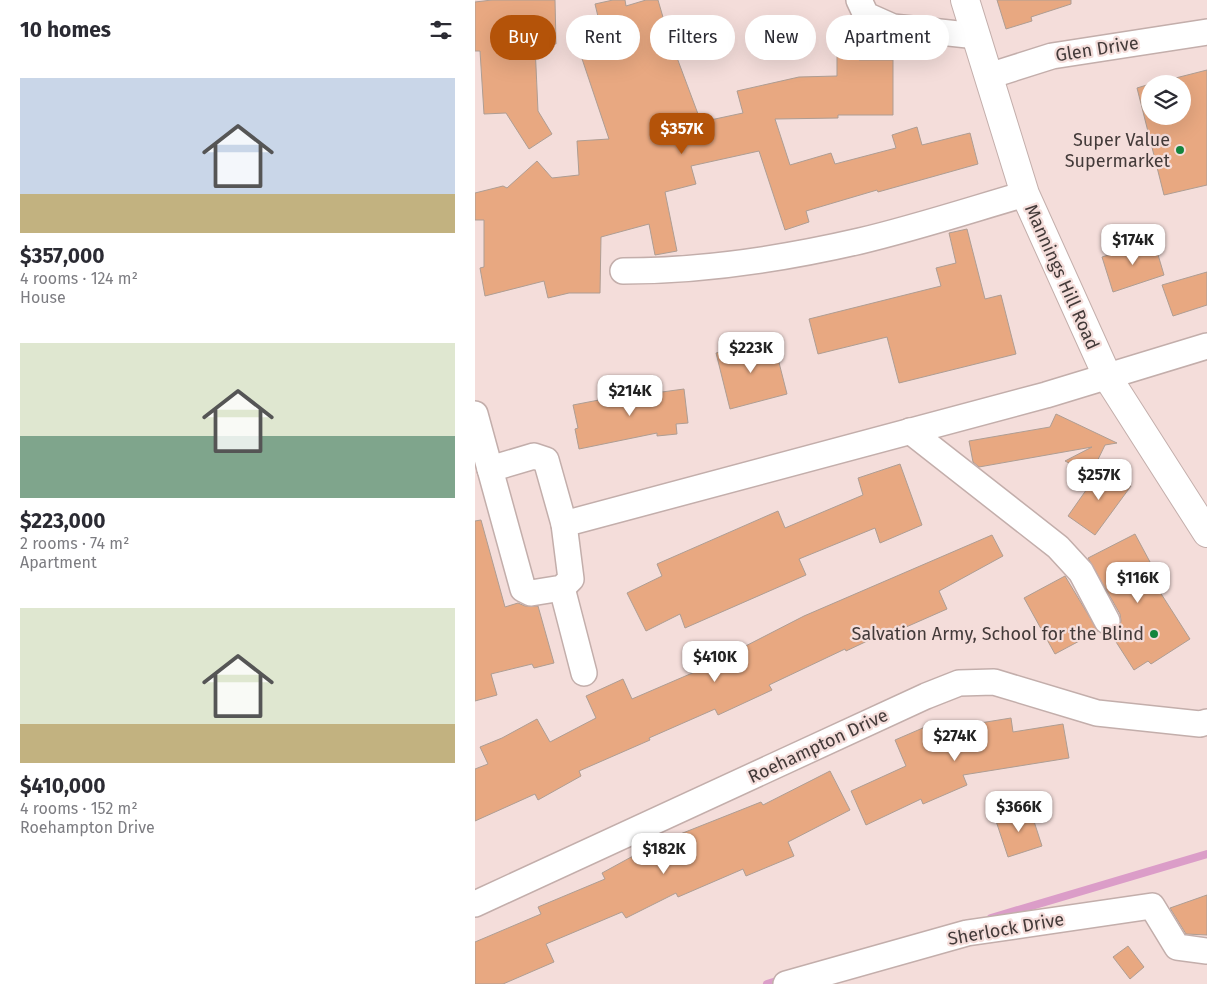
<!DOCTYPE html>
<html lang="en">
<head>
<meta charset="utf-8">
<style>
  body { margin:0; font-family:"Fira Sans",sans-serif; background:#f7f7f7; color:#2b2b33; height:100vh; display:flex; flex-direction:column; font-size:19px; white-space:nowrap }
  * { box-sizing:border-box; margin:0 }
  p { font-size:16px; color:#7c7c81 }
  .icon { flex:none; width:28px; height:28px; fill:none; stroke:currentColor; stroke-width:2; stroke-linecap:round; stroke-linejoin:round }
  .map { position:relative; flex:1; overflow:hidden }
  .sheet { display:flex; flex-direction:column; background:#fff; width:475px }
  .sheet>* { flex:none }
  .banner { position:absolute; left:15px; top:15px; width:475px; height:45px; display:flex; gap:10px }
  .buttons { position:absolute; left:666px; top:75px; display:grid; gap:10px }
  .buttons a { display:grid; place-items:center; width:50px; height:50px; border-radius:50%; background:#fff; box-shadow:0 5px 20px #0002; font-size:25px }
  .price { position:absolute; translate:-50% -42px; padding:0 11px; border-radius:10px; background:#fff; color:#222; font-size:16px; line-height:32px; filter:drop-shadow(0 1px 2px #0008) }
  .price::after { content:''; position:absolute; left:50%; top:30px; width:15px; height:11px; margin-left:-8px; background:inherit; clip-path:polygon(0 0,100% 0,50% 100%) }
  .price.current { background:#b45309; color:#fff }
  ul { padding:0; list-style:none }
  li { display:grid; align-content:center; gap:10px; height:265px; padding:0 20px }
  li span { display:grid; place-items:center; height:155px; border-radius:0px; color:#555 }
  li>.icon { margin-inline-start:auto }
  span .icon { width:90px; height:90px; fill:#fffc; stroke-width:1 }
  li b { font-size:21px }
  h2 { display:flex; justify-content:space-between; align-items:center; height:60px; padding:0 20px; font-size:21px }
  .tag { padding:0 18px; border-radius:22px; background:#fff; box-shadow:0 5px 20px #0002; font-size:18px; line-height:45px }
  .tag.current { background:#b45309; color:#fff }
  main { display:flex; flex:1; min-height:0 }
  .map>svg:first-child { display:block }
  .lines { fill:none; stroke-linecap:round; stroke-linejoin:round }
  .stream { stroke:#db9dc8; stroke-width:8 }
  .building { fill:#e8a881; stroke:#ae9d93 }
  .minor-casing { stroke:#c3aeab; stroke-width:28 }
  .major-casing { stroke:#c3aeab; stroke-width:30 }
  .minor { stroke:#fff; stroke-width:25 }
  .major { stroke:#fff; stroke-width:28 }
  .poi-dot { fill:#14853d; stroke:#f4ddda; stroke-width:2 }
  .labels { text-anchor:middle; stroke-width:4.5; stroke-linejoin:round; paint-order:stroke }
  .street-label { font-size:18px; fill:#433a39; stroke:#f4ddda }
  .poi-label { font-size:18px; fill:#433a39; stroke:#f4ddda; text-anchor:end }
</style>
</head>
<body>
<main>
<section class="sheet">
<h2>10 homes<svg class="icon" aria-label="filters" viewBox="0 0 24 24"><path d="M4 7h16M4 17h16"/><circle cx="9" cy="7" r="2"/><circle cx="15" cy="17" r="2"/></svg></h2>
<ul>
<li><span style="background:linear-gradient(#c9d6e8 75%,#c2b280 0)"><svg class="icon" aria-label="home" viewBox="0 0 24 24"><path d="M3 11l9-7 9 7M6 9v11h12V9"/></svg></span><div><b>$357,000</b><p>4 rooms · 124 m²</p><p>House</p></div></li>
<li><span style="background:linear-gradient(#dfe7d0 60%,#7fa58c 0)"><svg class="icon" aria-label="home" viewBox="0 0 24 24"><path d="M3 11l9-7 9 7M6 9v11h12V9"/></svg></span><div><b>$223,000</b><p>2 rooms · 74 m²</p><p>Apartment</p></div></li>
<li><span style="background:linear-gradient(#dfe7d0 75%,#c2b280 0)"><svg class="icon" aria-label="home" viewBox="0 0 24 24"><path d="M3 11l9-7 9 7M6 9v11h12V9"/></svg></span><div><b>$410,000</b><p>4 rooms · 152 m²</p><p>Roehampton Drive</p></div></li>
</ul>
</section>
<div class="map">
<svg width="732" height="984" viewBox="0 0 732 984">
  <rect width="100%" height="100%" fill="#f4ddda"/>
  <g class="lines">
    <g class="stream">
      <polyline points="516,918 732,854"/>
      <polyline points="292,984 308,979"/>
    </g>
  </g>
  <g class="building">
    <polygon points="17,0 80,0 81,44 60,45 63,111 77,134 54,149 31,113 9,114 5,51 0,51 0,2"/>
    <polygon points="138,0 150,0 151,6 171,0 183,0 192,31 226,122 268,113 262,91 324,77 362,76 362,46 384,46 384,60 418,60 418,115 363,115 363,118 300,119 315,165 356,153 360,164 421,148 417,135 442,127 447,145 495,133 503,164 403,192 402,190 331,211 334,222 310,230 284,151 216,166 221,184 190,192 202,251 180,255 174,224 126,237 125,293 94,293 73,298 69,281 10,296 5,268 9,267 9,220 0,220 0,193 28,186 32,188 62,161 77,178 104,175 102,141 134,139 96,26 125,25 120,4"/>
    <polygon points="522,0 596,0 596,4 556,17 557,21 531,29"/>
    <polygon points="732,70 732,185 689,195 662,88 675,84 675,116 708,116 708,84 677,84"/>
    <polygon points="492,229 510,299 526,295 541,354 424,383 412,337 343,354 334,319 466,286 461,268 481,263 474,233"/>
    <polygon points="679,241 689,275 638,292 627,257"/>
    <polygon points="732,272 732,305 698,316 687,285"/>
    <polygon points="298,339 312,394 255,409 241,353"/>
    <polygon points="186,388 187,392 209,389 213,423 201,424 202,434 182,436 182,433 104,449 100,429 103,428 98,405"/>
    <polygon points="581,414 642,443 630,445 616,474 590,461 617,447 504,467 498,462 494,441 575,427"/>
    <polygon points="425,464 447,525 405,543 400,528 324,559 331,575 210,628 205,614 171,631 152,593 187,576 182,564 303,511 310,528 388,495 383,478"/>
    <polygon points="628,466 656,486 620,535 593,516"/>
    <polygon points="6,520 30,607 43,603 50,606 63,606 79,663 59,668 57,664 16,674 22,695 0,701 0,521"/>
    <polygon points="660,534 682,575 676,578 715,639 676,664 673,661 659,670 636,634 644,628 646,621 645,614 613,558"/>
    <polygon points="517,535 528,556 464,591 472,609 422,631 420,628 371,651 370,649 294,685 297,690 243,715 240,709 174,738 175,740 104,771 106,776 63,800 60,794 0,821 0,769 13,764 5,747 27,738 62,719 75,742 121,718 111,696 148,679 157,699 222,671 329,616"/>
    <polygon points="590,576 623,631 580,654 549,598"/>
    <polygon points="536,718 538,732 588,724 594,758 488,775 492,785 448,804 446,799 391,825 376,791 431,766 420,740 464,721 468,729"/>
    <polygon points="355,771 375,810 313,842 319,856 271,876 268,869 203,897 201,893 151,918 147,912 71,944 79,962 28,984 0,984 0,942 66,914 63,907 130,879 127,873 180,844 286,802 288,805"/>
    <polygon points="555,809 567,846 533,857 521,821"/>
    <polygon points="732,895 732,935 711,934 695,908"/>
    <polygon points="653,946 669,967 655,979 638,957"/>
  </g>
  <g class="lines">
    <defs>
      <g id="minor">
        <polyline points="384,0 391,15 418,27 502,36"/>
        <polyline points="514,76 577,56 732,32"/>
        <path d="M148,271C228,271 307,259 385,241C440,228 495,210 550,194"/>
        <polyline points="0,414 15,469 59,456 71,460 89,524 571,395 732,346"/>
        <polyline points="435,431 583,547 606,572 632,621"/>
        <polyline points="15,469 48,589 56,593 87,588 96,579 89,524"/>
        <polyline points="87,588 109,673"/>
        <polyline points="0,904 451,696 484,683 519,682 622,713 725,724 732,722"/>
        <polyline points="311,984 492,933 677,906 702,947 732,951"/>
      </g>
      <polyline id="major" points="490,0 550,194 633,378 732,533"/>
    </defs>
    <use href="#minor" class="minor-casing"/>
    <use href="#major" class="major-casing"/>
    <use href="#minor" class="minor"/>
    <use href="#major" class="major"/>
  </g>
  <g class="poi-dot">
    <circle cx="705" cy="150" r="5"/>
    <circle cx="679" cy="634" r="5"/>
  </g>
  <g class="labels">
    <g class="street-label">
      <text transform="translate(622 49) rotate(-9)" y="6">Glen Drive</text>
      <text transform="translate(587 277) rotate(66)" y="6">Mannings Hill Road</text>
      <text transform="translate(343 746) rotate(-25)" y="6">Roehampton Drive</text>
      <text transform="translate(531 929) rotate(-10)" y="6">Sherlock Drive</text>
    </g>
    <g class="poi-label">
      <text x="695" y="146">Super Value<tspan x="695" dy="21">Supermarket</tspan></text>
      <text x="669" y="640">Salvation Army, School for the Blind</text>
    </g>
  </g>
</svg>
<div class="buttons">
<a><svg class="icon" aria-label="layers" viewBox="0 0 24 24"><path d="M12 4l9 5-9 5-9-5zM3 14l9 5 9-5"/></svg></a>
</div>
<b class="price current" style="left:207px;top:155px">$357K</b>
<b class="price" style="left:658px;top:266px">$174K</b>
<b class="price" style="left:276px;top:374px">$223K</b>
<b class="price" style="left:155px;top:417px">$214K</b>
<b class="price" style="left:624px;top:501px">$257K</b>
<b class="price" style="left:663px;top:604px">$116K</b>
<b class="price" style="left:240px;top:683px">$410K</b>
<b class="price" style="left:480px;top:762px">$274K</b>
<b class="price" style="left:544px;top:833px">$366K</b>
<b class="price" style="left:189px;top:875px">$182K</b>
<div class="banner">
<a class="tag current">Buy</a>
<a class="tag">Rent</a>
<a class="tag">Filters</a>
<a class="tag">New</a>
<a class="tag">Apartment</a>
</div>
</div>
</main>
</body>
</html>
